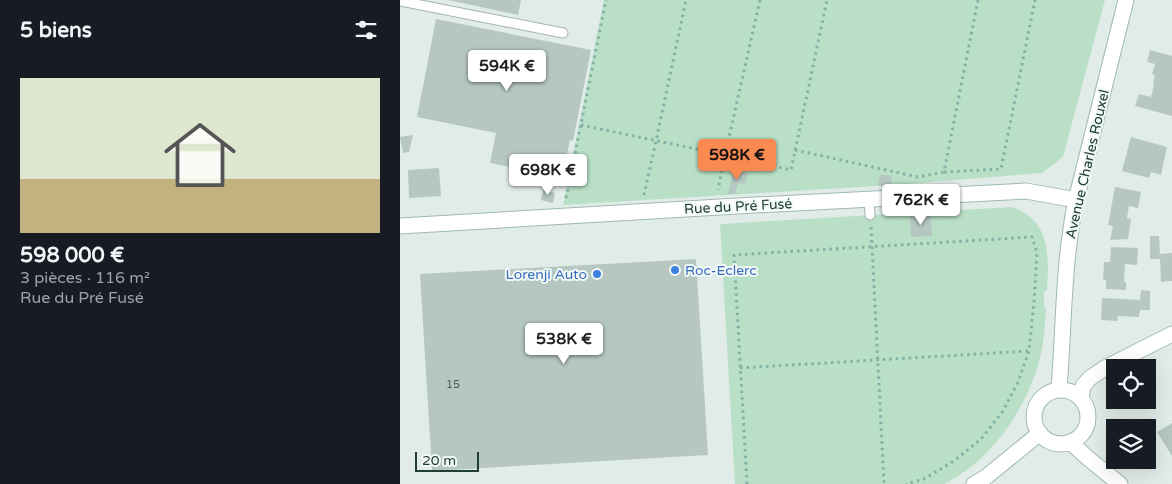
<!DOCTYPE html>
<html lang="fr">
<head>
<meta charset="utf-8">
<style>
  body { margin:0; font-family:"Varela Round",sans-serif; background:#20242c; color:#f1f3f6; height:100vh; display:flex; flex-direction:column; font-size:19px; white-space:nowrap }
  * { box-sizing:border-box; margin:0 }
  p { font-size:16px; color:#9ea1a6 }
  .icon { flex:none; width:28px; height:28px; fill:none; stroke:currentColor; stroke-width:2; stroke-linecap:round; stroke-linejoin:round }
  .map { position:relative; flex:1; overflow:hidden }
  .details { display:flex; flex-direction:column; background:#171b24; width:400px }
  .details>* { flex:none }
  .fabs { position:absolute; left:706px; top:359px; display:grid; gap:10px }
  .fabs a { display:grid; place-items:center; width:50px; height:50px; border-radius:0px; background:#171b24; box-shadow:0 5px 20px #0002; font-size:25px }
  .scale { position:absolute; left:15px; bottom:12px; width:64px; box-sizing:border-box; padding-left:5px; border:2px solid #203e39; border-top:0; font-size:14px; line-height:18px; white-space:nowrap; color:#203e39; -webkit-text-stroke:4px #f2f9f6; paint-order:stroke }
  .price { position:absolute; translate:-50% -42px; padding:0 11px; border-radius:5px; background:#fff; color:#222; font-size:16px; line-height:32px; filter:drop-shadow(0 1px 2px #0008) }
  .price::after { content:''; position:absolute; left:50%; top:30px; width:15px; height:11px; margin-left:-8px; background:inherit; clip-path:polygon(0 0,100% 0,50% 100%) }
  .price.selected { background:#fa8952; color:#111 }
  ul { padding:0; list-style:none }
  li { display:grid; align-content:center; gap:10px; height:265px; padding:0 20px }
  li+li { border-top:1px solid #363941 }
  li span { display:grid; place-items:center; height:155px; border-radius:0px; color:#555 }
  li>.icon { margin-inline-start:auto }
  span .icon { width:90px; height:90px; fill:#fffc; stroke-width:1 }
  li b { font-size:21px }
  h2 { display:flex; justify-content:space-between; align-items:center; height:60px; padding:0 20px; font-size:21px }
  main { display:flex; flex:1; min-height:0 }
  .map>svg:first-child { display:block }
  .green { fill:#b9dfc6 }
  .building { fill:#b6c7c2 }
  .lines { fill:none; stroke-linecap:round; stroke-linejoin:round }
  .lane-casing { stroke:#a3b4b0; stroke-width:11 }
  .secondary-casing { stroke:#9fb9b2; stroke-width:17 }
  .path { stroke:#80b2a6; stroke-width:3; stroke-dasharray:2.5 4; stroke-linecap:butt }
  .lane { stroke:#fff; stroke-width:9 }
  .secondary { stroke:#fff; stroke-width:15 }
  .shop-dot { fill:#3f7fe0; stroke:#f2f9f6; stroke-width:2 }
  .labels { text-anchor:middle; stroke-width:4; stroke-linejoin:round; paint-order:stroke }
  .number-label { font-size:11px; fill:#46605b }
  .street-label { font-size:14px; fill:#203e39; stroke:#f2f9f6 }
  .shop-label { font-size:14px; fill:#366cbe; stroke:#f2f9f6; text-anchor:start }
</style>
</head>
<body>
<main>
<section class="details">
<h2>5 biens<svg class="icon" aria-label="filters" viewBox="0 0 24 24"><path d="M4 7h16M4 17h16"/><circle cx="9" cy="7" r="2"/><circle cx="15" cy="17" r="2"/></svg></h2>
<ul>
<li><span style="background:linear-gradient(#dfe7d0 65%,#c2b280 0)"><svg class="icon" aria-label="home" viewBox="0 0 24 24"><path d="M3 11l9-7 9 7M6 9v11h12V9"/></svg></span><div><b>598 000 €</b><p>3 pièces · 116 m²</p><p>Rue du Pré Fusé</p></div></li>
</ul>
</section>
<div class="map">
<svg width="772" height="484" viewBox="0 0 772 484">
  <rect width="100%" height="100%" fill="#e1ece8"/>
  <g class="green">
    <polygon points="204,0 705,0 663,157 642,173 492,185 163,205"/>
    <path d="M612,207C651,221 649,256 647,291H644V307L646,308C645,326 644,344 639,362C625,411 591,461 544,484H335L320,224Z"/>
  </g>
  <g class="building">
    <polygon points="48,0 121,0 118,15"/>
    <polygon points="36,19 191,50 173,141 170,140 162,177 90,163 96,133 17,117"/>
    <polygon points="750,50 772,56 772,116 735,106 739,94 751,97 754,85 753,84 755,75 752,74 755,64 747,62"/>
    <polygon points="13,135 9,152 3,153 0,137"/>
    <polygon points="731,137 767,147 761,175 751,172 749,178 722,171"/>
    <polygon points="39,168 41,196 9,198 8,170"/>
    <polygon points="334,171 348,173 345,184 338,183 335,194 328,194"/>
    <polygon points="480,175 491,175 492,185 478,186"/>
    <polygon points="715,187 741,192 738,208 729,206 727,218 731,219 728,239 710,240 713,226 708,225"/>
    <polygon points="143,190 155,193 153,203 141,200"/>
    <polygon points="531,216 532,236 511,237 510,217"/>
    <polygon points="750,236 759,236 760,254 772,253 772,281 761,282 760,259 750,259"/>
    <polygon points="711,247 738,248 737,265 725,264 724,282 726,282 726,290 706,289 706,280 703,280 704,262 710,262"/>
    <polygon points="296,259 308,455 32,471 20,274"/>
    <polygon points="741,290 750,291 750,310 740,310 739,317 718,316 717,321 701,320 702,298 740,300"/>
    <polygon points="772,423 772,456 757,432"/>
  </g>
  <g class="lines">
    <defs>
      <g id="lane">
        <polyline points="0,1 163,33"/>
        <polyline points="469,199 470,215"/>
      </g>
      <g id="secondary">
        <polyline points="0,226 337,206 626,191 676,200"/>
        <path d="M659,389C664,326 663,263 676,200L726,0"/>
        <circle cx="661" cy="417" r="27"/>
        <polyline points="681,398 683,386 690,378 705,368 772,334"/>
        <polyline points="670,442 689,459 720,484"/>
        <polyline points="574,484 586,477 640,433"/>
      </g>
    </defs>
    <use href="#lane" class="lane-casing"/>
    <use href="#secondary" class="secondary-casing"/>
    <g class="path">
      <polyline points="360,0 325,155 391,170 427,0"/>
      <polyline points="578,0 544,172 601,169 635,0"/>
      <polyline points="181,125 325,155 318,190"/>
      <polyline points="395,150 518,177 544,172"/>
      <polyline points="244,195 256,141 286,0"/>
      <polyline points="166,198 206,0"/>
      <polyline points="471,227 484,484"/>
      <polyline points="340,368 629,351"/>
      <polyline points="347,484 334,255 632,237 637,253 634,302 629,351 618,382 603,411 581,439 554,461 524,479 506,484"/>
    </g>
    <use href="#lane" class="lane"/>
    <use href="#secondary" class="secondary"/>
  </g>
  <g class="shop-dot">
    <circle cx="275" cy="270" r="5"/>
    <circle cx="197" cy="274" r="5"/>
  </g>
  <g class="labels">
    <g class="number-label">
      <text x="53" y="388">15</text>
    </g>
    <g class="street-label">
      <text transform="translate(687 164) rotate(-77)" y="5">Avenue Charles Rouxel</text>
      <text transform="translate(338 206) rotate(-3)" y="5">Rue du Pré Fusé</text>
    </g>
    <g class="shop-label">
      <text x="285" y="275">Roc-Eclerc</text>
      <text x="187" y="279" text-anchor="end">Lorenji Auto</text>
    </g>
  </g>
</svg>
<div class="fabs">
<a><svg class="icon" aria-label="locate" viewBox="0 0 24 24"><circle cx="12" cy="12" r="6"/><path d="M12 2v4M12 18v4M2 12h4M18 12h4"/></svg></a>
<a><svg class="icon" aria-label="layers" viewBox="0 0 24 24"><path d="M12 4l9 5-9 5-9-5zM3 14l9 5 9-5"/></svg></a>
</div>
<div class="scale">20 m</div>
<b class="price" style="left:107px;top:92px">594K €</b>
<b class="price selected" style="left:337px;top:181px">598K €</b>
<b class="price" style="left:148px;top:196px">698K €</b>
<b class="price" style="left:521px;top:226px">762K €</b>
<b class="price" style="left:164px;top:365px">538K €</b>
</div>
</main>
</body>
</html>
